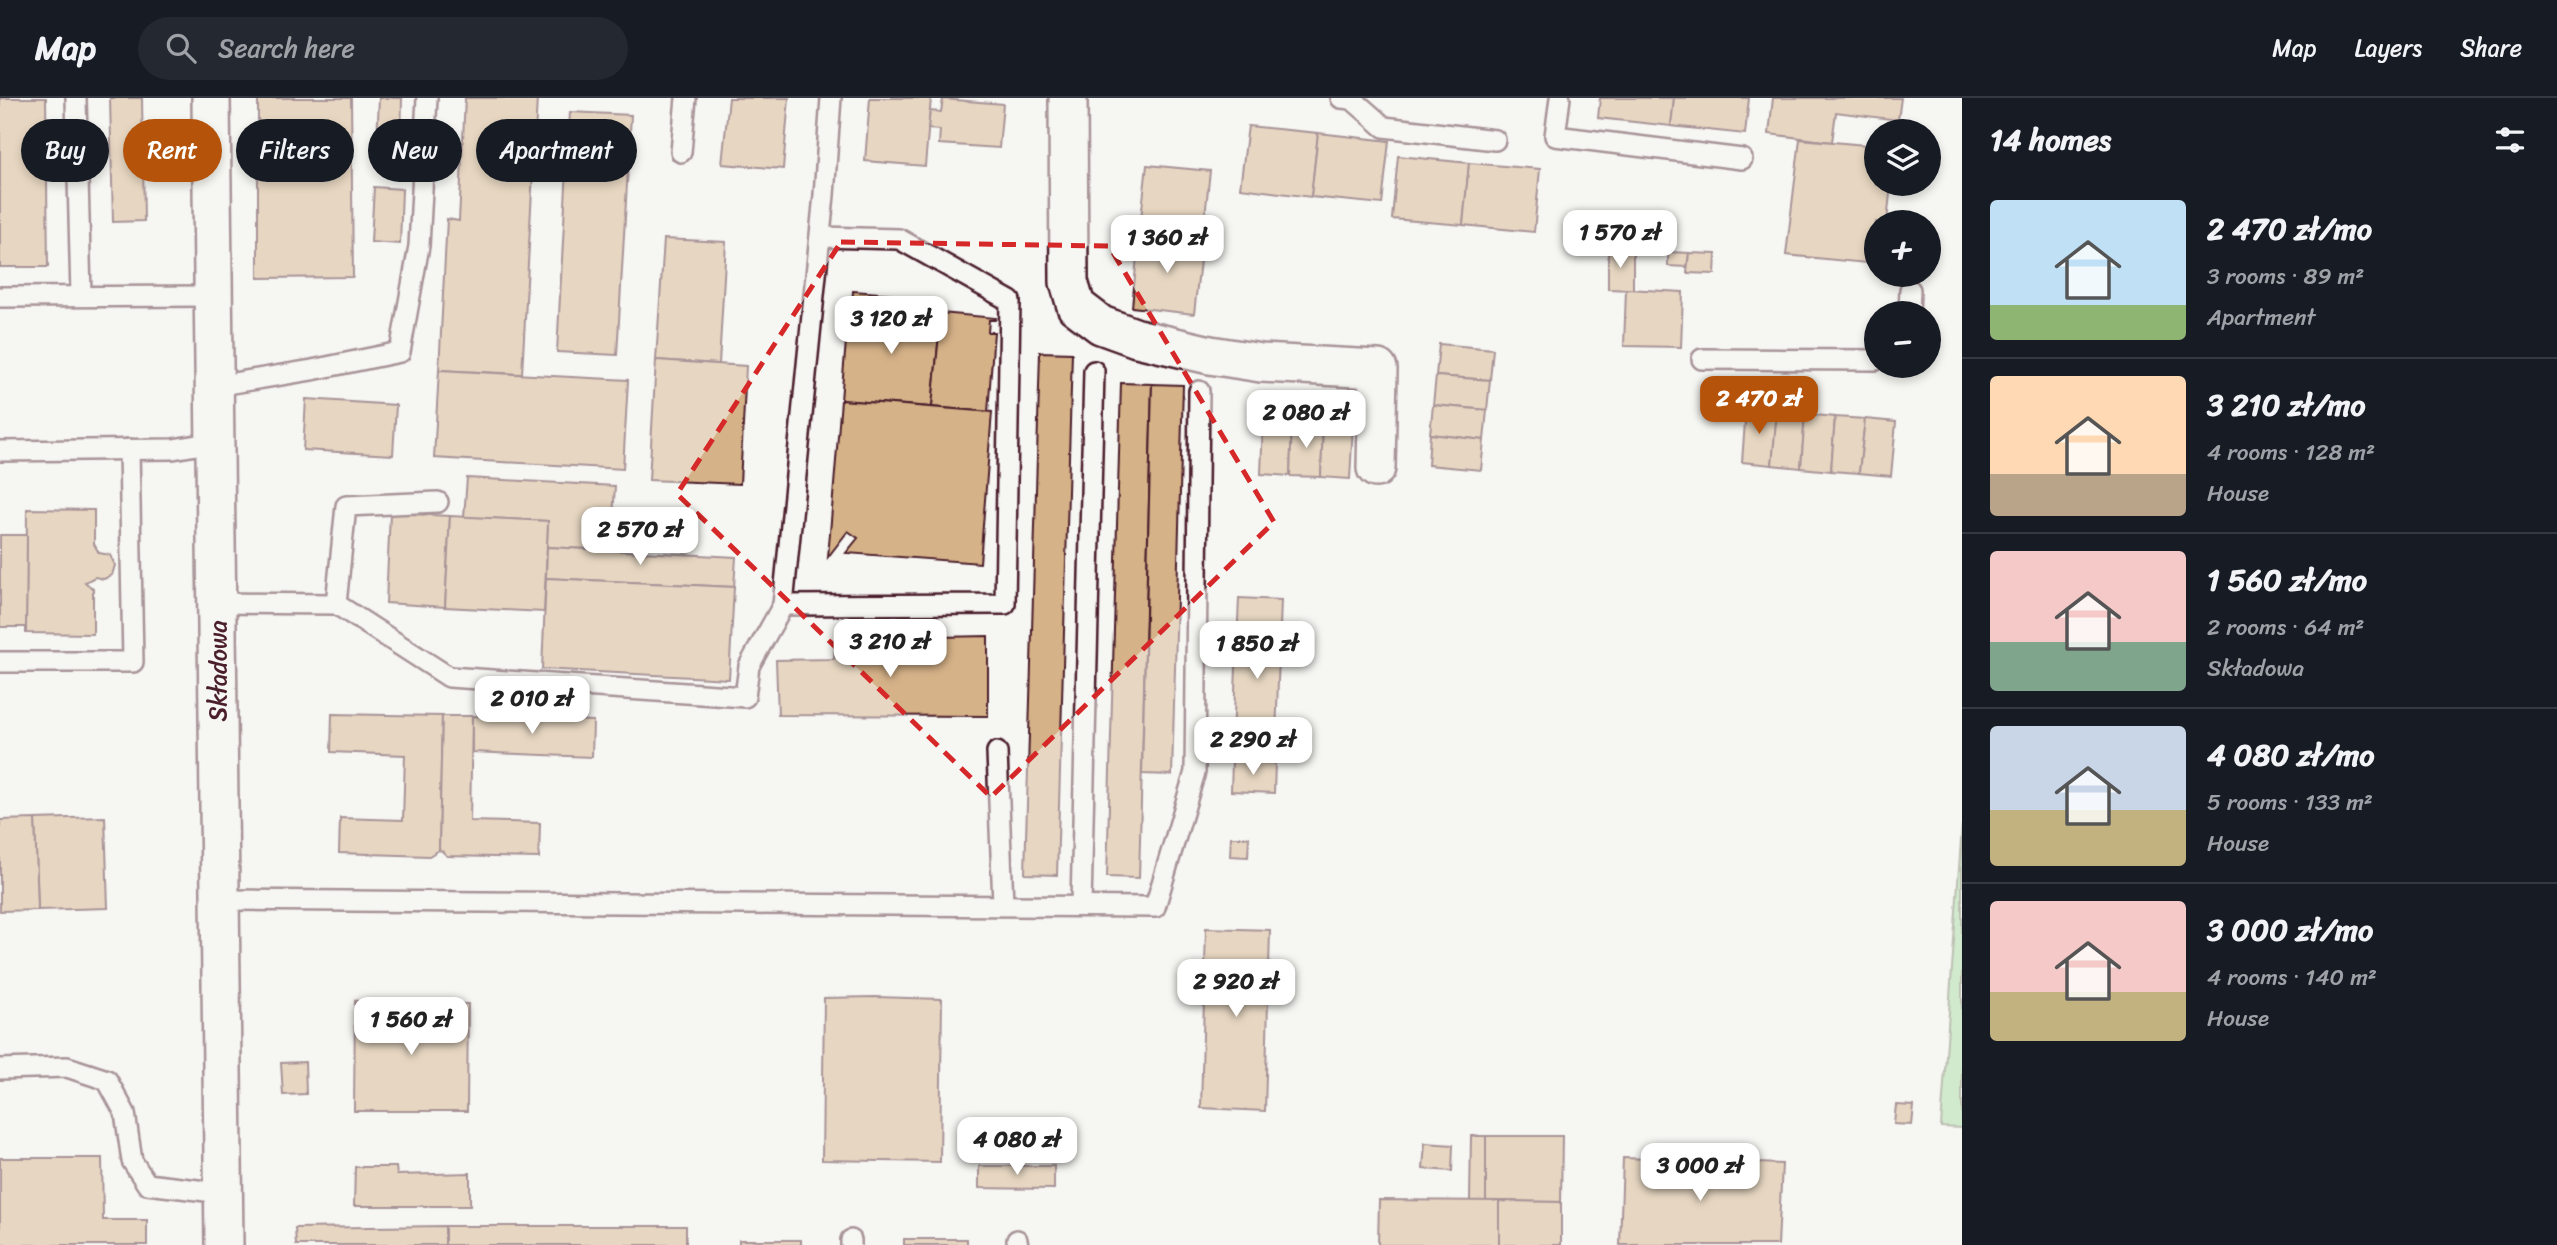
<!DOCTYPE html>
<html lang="en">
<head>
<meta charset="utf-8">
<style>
  body { margin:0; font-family:Sriracha,sans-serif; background:#242831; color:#f1f3f6; height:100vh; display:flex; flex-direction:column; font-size:26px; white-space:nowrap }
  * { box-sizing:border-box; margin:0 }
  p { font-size:23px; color:#9ea1a6 }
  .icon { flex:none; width:38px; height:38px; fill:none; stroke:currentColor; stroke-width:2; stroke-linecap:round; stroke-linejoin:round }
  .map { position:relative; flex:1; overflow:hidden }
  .sheet { display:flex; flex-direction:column; background:#171b24; width:595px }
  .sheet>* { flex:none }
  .top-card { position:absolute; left:21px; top:21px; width:665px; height:63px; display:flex; gap:14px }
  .buttons { position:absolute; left:1864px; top:21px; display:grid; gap:14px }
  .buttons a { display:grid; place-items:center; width:77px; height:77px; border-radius:50%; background:#171b24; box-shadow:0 4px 10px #0003; font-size:35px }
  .price { position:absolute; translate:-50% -60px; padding:0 16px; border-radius:14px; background:#fff; color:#222; font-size:23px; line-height:46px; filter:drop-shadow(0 2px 4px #0008) }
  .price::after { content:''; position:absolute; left:50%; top:42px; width:21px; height:16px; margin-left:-10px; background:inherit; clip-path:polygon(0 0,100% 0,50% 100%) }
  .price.active { background:#b45309; color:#fff }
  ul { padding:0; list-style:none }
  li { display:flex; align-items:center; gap:21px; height:175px; padding:0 28px }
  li+li { border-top:2px solid #363941 }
  li span { display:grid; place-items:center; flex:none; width:196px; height:140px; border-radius:7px; color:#555 }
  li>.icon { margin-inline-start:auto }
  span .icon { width:84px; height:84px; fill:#fffc; stroke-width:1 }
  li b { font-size:30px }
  h2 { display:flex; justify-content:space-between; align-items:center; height:84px; padding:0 28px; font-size:30px }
  .pill { padding:0 24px; border-radius:32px; background:#171b24; box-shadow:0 4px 10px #0003; font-size:24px; line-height:63px }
  .pill.active { background:#b45309; color:#fff }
  header { display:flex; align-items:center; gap:42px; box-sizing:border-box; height:98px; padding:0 35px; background:#171b24; border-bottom:2px solid #363941 }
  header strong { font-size:33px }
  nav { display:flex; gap:38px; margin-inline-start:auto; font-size:24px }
  .search { width:490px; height:63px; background:#242831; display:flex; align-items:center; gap:18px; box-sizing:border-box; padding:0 24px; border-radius:38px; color:#9ea1a6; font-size:26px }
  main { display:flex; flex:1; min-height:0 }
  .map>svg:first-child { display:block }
  .green { fill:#a4dca0; stroke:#777e66; stroke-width:2 }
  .building { fill:#d6b288; stroke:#4a1f2b; stroke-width:2 }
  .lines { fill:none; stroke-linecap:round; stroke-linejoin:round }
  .lane-casing { stroke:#4a1f2b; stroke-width:24 }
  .street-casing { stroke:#4a1f2b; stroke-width:42 }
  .lane { stroke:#f6f6f2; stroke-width:19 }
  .street { stroke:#f6f6f2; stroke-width:37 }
  .marked { fill:none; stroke:#d62828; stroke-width:5; stroke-dasharray:14 9; stroke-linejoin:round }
  .labels { text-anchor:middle; stroke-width:5; stroke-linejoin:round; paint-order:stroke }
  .street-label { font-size:24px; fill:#4a1f2b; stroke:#f6f6f2 }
</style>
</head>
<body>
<header>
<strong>Map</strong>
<div class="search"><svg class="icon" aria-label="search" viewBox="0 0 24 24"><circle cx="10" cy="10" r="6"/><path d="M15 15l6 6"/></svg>Search here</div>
<nav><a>Map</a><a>Layers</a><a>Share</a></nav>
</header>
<main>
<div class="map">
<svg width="1962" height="1147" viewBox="0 0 1962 1147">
  <rect width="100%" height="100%" fill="#f6f6f2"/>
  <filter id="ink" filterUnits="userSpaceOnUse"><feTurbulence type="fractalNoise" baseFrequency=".0143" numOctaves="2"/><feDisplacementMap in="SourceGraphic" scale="14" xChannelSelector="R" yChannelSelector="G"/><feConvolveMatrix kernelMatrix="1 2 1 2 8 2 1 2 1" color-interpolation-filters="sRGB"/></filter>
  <g filter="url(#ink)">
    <polygon class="green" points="1962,727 1962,1030 1941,1029"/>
    <g class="building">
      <polygon points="0,0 46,0 48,169 0,169"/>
      <polygon points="110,0 142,0 144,123 113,124"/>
      <polygon points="258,0 351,0 353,179 258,180"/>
      <polygon points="379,0 402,0 401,44 377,44"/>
      <polygon points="465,0 537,0 522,276 439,272 447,121 459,123"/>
      <polygon points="729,0 789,0 783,71 722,66"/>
      <polygon points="870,0 931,0 925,68 865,63"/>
      <polygon points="1600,0 1674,0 1671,28 1598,20"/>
      <polygon points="1674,0 1749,0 1745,36 1671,28"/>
      <polygon points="1773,0 1901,0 1898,22 1836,14 1832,44 1769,36"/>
      <polygon points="943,1 1003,6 999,50 939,46 940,32 928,31 930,13 941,14"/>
      <polygon points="570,14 631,17 617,257 557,254"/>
      <polygon points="1248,28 1318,35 1311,99 1240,90"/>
      <polygon points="1318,35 1389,43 1382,106 1311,99"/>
      <polygon points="1800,41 1876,48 1876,86 1891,86 1887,124 1876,124 1876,166 1786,157"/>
      <polygon points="1398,58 1469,65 1463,127 1392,121"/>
      <polygon points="1469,65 1540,71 1534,134 1463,127"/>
      <polygon points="1147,67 1210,73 1202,145 1139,138"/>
      <polygon points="374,89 402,91 400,146 371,144"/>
      <polygon points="1139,138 1202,145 1194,216 1132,209"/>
      <polygon points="664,141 726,144 719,266 656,262"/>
      <polygon points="1608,151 1633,153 1633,192 1608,191"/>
      <polygon points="1668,154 1689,155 1687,169 1668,168"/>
      <polygon points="1689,155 1716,156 1715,176 1687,175"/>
      <polygon points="1626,191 1683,194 1681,249 1624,248"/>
      <polygon points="853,193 891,196 890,211 852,208"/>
      <polygon points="849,208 941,215 932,309 841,302"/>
      <polygon points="941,215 996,220 995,222 989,222 988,234 994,234 988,314 932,309"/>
      <polygon points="1439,246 1493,251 1490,282 1436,278"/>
      <polygon points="1040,254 1072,255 1057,777 1025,776"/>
      <polygon points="656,262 746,268 740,386 649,382"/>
      <polygon points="439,272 628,282 623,371 434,360"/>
      <polygon points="1436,278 1490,282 1487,312 1433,307"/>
      <polygon points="1121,285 1152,286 1139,780 1107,779"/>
      <polygon points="1152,286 1183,287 1172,677 1142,676"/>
      <polygon points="306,301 396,307 393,357 303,352"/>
      <polygon points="841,302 992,314 980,465 846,455 858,440 848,433 828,459"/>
      <polygon points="1433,307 1487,312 1484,342 1430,336"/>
      <polygon points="1746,310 1777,313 1772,367 1742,364"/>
      <polygon points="1777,313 1805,316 1801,370 1772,367"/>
      <polygon points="1805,316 1835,319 1831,373 1801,370"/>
      <polygon points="1835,319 1865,321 1859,375 1831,373"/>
      <polygon points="1865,321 1896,324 1891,378 1859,375"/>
      <polygon points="1263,323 1292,324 1290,378 1261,376"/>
      <polygon points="1292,324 1323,326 1321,379 1290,378"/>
      <polygon points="1323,326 1353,327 1350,381 1321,379"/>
      <polygon points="1430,336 1484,342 1481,372 1428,367"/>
      <polygon points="467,380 615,388 611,452 547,449 548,423 464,419"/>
      <polygon points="27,411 94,412 94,446 99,455 110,457 115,467 112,477 104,481 95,479 85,484 93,491 93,536 26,535"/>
      <polygon points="390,415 450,418 445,509 386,505"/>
      <polygon points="450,418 548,423 544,514 445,509"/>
      <polygon points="0,437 27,437 26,529 0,529"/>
      <polygon points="547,449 736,459 734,489 546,480"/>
      <polygon points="546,480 734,489 729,581 542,571"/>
      <polygon points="1239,500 1281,502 1275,665 1232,663"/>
      <polygon points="988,538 988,618 778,617 776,562 834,561 835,541"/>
      <polygon points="332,616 442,618 439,752 429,758 339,755 340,720 403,722 405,657 331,654"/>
      <polygon points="442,618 472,618 470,723 540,725 539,760 447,758 442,753 439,752"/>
      <polygon points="472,618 593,623 592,659 472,654"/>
      <polygon points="1232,663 1275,665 1274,695 1231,693"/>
      <polygon points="105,719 108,810 38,812 35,721"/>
      <polygon points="35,721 38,812 0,813 0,722"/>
      <polygon points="1231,739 1249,739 1248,759 1230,758"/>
      <polygon points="1206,830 1270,832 1265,1013 1201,1010"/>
      <polygon points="875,899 942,901 940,1064 822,1062 824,900"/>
      <polygon points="355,902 364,905 468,906 467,1013 354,1013"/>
      <polygon points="305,964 306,996 283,997 281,965"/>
      <polygon points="1896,1007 1914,1008 1912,1027 1894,1026"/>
      <polygon points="1471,1038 1486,1038 1486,1103 1470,1103"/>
      <polygon points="1486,1038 1562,1038 1561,1104 1486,1103"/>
      <polygon points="1425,1045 1453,1047 1452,1073 1423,1071"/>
      <polygon points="0,1060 102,1060 103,1122 147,1122 147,1147 0,1147"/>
      <polygon points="1623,1060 1782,1066 1778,1147 1620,1147"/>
      <polygon points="979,1068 1054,1068 1054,1091 979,1090"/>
      <polygon points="355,1069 396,1069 397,1077 470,1075 470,1108 354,1108"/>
      <polygon points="1379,1102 1499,1103 1499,1147 1378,1147"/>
      <polygon points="1499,1103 1561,1104 1561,1147 1499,1147"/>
      <rect x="445" y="1128" width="241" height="19"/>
      <polygon points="445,1128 445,1147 296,1147 295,1130"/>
      <rect x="904" y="1141" width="63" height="6"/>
      <rect x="739" y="1142" width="62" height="5"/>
    </g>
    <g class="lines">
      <defs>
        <g id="lane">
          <polyline points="76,0 81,198"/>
          <polyline points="1341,0 1352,1 1384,29 1495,42"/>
          <polyline points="1560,0 1555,38 1742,61"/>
          <polyline points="681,54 686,0"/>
          <polyline points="0,199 214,198"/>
          <polyline points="1909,215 1910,192"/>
          <polyline points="1702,261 1876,262"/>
          <polyline points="215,288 312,272 400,254 419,148 427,0"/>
          <polyline points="0,353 173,351 215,344"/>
          <polyline points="218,505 336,506 449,579 745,599 749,568 783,507 824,97 831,0"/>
          <polyline points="336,506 346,408 438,404"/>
          <polyline points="783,507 1005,506 1010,203 899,141 820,139"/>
          <polyline points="0,564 133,564 129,351"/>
          <polyline points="997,654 1003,806"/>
          <polyline points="219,802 1155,809 1195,674 1199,293"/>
          <polyline points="1081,807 1094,273"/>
          <polyline points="0,971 67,969 107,982 125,1015 132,1063 147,1086 223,1095"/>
          <polyline points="851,1142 851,1147"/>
          <polyline points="1017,1142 1018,1147"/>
        </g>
        <g id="street">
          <polyline points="211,0 224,1147"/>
          <polyline points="1068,0 1069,184 1076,208 1101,227 1137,240 1210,257 1261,265 1378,271 1376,370"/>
        </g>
      </defs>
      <use href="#lane" class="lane-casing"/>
      <use href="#street" class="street-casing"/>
      <use href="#lane" class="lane"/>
      <use href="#street" class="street"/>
    </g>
  </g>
  <path d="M0 0H1962V1147H0ZM841,144L1109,148L1274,424L991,699L677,396Z" fill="#f6f6f2" fill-opacity=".55" fill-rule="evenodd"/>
  <path class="marked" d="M841,144L1109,148L1274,424L991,699L677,396Z"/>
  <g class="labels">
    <g class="street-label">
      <text transform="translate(218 573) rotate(-90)" y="8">Składowa</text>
    </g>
  </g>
</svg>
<div class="buttons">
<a><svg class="icon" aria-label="layers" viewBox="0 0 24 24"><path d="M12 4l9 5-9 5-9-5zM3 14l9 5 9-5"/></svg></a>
<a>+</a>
<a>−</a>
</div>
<b class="price" style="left:1620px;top:172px">1 570 zł</b>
<b class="price" style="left:1167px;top:177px">1 360 zł</b>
<b class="price" style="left:891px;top:258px">3 120 zł</b>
<b class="price active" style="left:1759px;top:338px">2 470 zł</b>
<b class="price" style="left:1306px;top:352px">2 080 zł</b>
<b class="price" style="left:640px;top:469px">2 570 zł</b>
<b class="price" style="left:890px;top:581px">3 210 zł</b>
<b class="price" style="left:1257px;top:583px">1 850 zł</b>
<b class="price" style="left:532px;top:638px">2 010 zł</b>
<b class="price" style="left:1253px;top:679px">2 290 zł</b>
<b class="price" style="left:1236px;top:921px">2 920 zł</b>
<b class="price" style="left:411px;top:959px">1 560 zł</b>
<b class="price" style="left:1017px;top:1079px">4 080 zł</b>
<b class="price" style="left:1700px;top:1105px">3 000 zł</b>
<div class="top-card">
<a class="pill">Buy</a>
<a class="pill active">Rent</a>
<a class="pill">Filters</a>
<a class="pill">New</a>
<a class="pill">Apartment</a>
</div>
</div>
<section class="sheet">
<h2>14 homes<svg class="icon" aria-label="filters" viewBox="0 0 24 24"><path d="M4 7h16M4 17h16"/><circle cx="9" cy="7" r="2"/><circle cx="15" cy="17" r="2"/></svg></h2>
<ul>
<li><span style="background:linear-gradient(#bfe0f5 75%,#8fb573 0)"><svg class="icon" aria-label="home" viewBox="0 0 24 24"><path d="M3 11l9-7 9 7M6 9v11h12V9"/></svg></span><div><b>2 470 zł/mo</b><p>3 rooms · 89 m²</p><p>Apartment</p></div></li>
<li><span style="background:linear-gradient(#ffd9b3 70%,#b9a48a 0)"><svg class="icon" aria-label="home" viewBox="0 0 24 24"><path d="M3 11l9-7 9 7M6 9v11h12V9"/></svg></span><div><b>3 210 zł/mo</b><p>4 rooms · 128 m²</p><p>House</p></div></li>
<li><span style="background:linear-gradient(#f6c9c9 65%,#7fa58c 0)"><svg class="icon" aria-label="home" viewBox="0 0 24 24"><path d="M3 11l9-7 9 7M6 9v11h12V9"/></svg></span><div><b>1 560 zł/mo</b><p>2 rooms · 64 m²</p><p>Składowa</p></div></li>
<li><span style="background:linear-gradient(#c9d6e8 60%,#c2b280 0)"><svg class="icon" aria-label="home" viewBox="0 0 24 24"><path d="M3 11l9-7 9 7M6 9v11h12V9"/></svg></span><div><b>4 080 zł/mo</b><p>5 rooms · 133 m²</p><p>House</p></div></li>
<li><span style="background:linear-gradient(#f6c9c9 65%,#c2b280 0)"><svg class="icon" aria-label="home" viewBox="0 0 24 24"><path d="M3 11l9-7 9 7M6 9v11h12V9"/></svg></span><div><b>3 000 zł/mo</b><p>4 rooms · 140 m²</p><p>House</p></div></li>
</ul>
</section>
</main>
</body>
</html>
